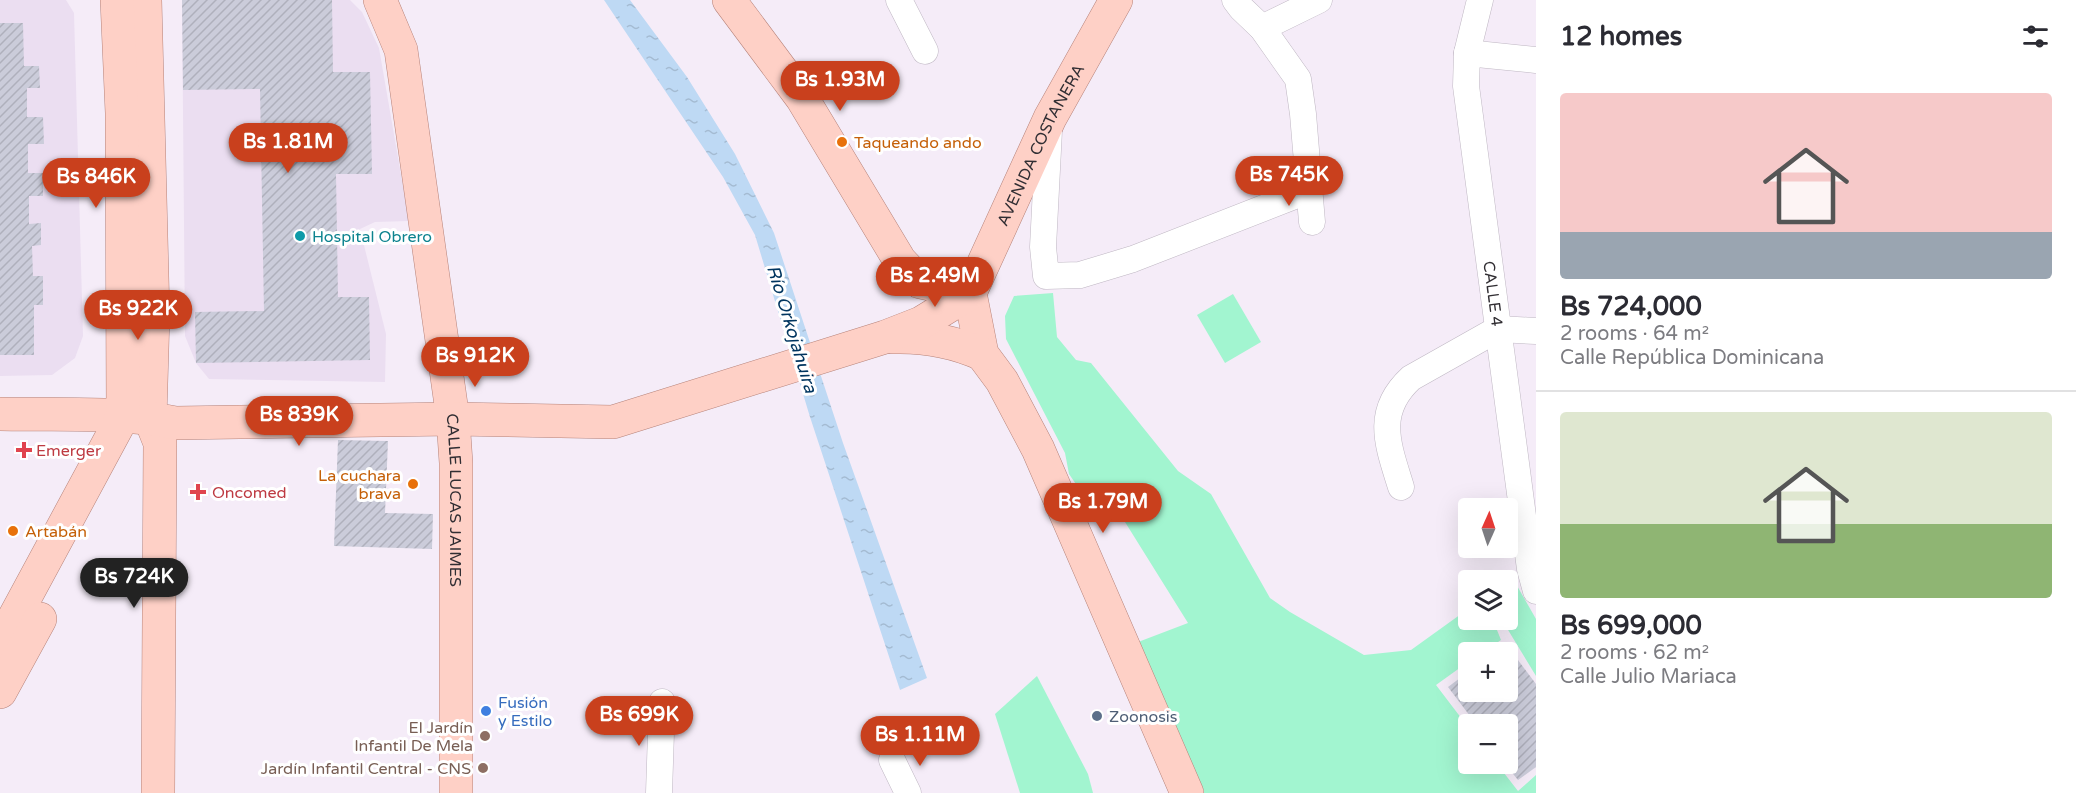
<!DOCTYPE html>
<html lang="en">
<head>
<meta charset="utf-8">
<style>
  body { margin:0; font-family:"Varela Round",sans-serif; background:#f7f7f7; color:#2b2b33; height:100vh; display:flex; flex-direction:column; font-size:22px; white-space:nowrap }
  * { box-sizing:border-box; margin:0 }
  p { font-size:20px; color:#7c7c81 }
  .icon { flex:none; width:33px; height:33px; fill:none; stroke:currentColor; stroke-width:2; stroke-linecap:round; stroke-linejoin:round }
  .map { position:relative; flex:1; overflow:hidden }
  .details { display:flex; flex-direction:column; background:#fff; width:540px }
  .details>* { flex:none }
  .needle { width:39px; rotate:3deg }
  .tools { position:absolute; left:1458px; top:498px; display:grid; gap:12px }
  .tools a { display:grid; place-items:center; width:60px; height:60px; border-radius:6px; background:#fff; box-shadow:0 6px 24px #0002; font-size:30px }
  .price { position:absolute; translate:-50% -51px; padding:0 14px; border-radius:21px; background:#c9401d; color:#fff; font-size:20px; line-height:39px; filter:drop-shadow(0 2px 3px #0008) }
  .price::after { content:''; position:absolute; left:50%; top:36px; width:18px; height:14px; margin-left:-9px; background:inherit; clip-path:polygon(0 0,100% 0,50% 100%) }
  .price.active { background:#222; color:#fff }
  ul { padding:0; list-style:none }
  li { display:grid; align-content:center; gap:12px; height:318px; padding:0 24px }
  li+li { border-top:2px solid #e1e1e2 }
  li span { display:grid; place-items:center; height:186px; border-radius:6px; color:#555 }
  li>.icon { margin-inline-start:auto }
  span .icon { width:108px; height:108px; fill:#fffc; stroke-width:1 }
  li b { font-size:26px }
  h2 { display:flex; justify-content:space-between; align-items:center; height:72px; padding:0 24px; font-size:26px }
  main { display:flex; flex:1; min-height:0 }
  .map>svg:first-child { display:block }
  .built { fill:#ebdef1 }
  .green { fill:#a2f5d0 }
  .water { fill:url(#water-ripples) }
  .building { fill:url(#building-hatch) }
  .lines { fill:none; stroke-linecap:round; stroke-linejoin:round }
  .minor-casing { stroke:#bfb7c3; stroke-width:27 }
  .major-casing { stroke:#b6837a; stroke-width:34 }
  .minor { stroke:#fff; stroke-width:26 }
  .major { stroke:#fed0c6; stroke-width:33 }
  .food-dot { fill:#e8710a; stroke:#fff; stroke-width:2 }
  .culture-dot { fill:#0f9aa8; stroke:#fff; stroke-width:2 }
  .health-dot { fill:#e0444e; stroke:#fff; stroke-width:2 }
  .shop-dot { fill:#3f7fe0; stroke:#fff; stroke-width:2 }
  .service-dot { fill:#5c6f8a; stroke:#fff; stroke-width:2 }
  .education-dot { fill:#8d6e63; stroke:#fff; stroke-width:2 }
  .labels { text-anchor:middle; stroke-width:6; stroke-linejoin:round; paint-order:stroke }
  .food-label { font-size:16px; fill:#c56008; stroke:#fff; text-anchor:start }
  .street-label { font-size:16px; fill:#312e33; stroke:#fff }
  .culture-label { font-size:16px; fill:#0d838f; stroke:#fff; text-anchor:start }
  .health-label { font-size:16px; fill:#be3a42; stroke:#fff; text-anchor:start }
  .shop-label { font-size:16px; fill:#366cbe; stroke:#fff; text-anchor:start }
  .service-label { font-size:16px; fill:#4e5e75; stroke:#fff; text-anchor:start }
  .education-label { font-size:16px; fill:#785e54; stroke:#fff; text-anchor:end }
  .water-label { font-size:18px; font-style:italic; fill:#00355f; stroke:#fff }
</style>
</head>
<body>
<main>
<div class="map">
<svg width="1536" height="793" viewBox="0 0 1536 793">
  <defs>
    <pattern id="water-ripples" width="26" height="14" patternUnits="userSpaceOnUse" patternTransform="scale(1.5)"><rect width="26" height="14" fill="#bed9f4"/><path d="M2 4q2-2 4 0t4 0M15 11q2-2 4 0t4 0" fill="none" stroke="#a4bbd2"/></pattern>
    <pattern id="building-hatch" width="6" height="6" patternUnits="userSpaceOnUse" patternTransform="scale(1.5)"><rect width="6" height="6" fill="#cbccda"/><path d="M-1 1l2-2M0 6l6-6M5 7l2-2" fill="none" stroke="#afb0bc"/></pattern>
  </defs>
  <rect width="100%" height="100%" fill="#f5ecf8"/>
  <g class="built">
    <polygon points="0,0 66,0 74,13 83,336 75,358 52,375 0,376"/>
    <polygon points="182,0 350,0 362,12 379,48 409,221 375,222 360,229 386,334 385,382 209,379 196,363 185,336"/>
  </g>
  <g class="green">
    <polygon points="1053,293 1057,337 1076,360 1091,363 1178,471 1211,494 1270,598 1290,612 1364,655 1411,650 1468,609 1468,620 1493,620 1501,640 1483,652 1468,652 1468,662 1436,685 1468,727 1468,764 1497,764 1518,791 1536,775 1536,793 1193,793 1125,647 1188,623 1120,514 1106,498 1091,506 1069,474 1065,453 1006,339 1005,316 1014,296"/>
    <polygon points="1233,294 1261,342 1225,363 1197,315"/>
    <polygon points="1516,584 1536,619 1536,676 1502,620 1508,620 1508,588"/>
    <polygon points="1037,676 1088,774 1093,793 1020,793 995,714"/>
  </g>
  <polygon class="water" points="604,0 630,0 687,77 735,154 774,233 843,443 927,678 900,690 810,417 755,235 723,177"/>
  <g class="building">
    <polygon points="182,0 332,0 333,72 370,72 372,174 336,174 338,297 369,297 370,360 196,363 195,312 264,311 260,89 183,90"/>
    <polygon points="0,23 23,23 24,66 39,66 40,88 27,88 27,117 43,117 44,144 28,144 28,173 43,173 43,196 29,196 29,224 41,223 41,245 32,246 33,276 43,276 43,305 34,305 34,355 0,355"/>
    <polygon points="338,440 388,441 385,513 433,514 432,549 334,546"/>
    <polygon points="1506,644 1536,684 1536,767 1518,780 1505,764 1508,764 1508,724 1476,724 1448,687 1468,672 1468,692 1508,692 1508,652 1495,652"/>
  </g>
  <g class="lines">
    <defs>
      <g id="minor">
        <polyline points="899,0 925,51"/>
        <polyline points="1235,0 1241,8 1262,28 1298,79 1303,114 1312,222"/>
        <path id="s1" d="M1480,0L1467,53L1466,86L1530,569L1536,591"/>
        <polyline points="1262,28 1319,0"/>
        <polyline points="1467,53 1536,60"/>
        <polyline points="1049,130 1043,247 1046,276 1080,275 1133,259 1310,190"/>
        <path d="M1401,487C1388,445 1374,412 1411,378L1498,329L1536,331"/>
        <polyline points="892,760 908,793"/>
        <polyline points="659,793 662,702"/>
      </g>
      <g id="major">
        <polyline points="145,0 153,315 150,418 160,443 158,793"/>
        <path id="s2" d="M380,0L401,50L453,419L456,463V793"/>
        <polyline points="729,0 802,98 900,261 920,282 970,293"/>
        <polyline points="970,293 982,354 1002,381 1038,449 1187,793"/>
        <path id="s3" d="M970,293L1050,118L1116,0"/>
        <path d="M893,337C924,336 953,341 982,354"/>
        <path d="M0,414C58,415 118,411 175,423L453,419L613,422L885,337L921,323L970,293"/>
        <polyline points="0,644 123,416 122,113 117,0"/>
        <polyline points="0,692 40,619"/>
      </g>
    </defs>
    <use href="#minor" class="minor-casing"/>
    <use href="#major" class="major-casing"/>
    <use href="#minor" class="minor"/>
    <use href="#major" class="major"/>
  </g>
  <g class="food-dot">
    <circle cx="842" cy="142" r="6"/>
    <circle cx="413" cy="484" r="6"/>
    <circle cx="13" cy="531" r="6"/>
  </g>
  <circle class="culture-dot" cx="300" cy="236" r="6"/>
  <g class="health-dot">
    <path d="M21 441h6v6h6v6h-6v6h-6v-6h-6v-6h6z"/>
    <path d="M195 483h6v6h6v6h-6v6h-6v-6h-6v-6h6z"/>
  </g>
  <circle class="shop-dot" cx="486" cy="711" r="6"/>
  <circle class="service-dot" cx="1097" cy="716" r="6"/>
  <g class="education-dot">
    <circle cx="485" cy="736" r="6"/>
    <circle cx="483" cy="768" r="6"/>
  </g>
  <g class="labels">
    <g class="food-label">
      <text x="854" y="148">Taqueando ando</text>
      <text x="401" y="481" text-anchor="end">La cuchara<tspan x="401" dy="18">brava</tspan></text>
      <text x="25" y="537">Artabán</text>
    </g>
    <g class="street-label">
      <text dy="6" stroke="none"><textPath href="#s3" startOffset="164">AVENIDA COSTANERA</textPath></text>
      <text dy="6" stroke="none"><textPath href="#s1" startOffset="297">CALLE 4</textPath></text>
      <text dy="6" stroke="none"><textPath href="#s2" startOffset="508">CALLE LUCAS JAIMES</textPath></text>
    </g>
    <g class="culture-label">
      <text x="312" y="242">Hospital Obrero</text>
    </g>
    <g class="health-label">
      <text x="36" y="456">Emerger</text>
      <text x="212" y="498">Oncomed</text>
    </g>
    <g class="shop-label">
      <text x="498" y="708">Fusión<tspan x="498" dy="18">y Estilo</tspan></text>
    </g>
    <g class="service-label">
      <text x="1109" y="722">Zoonosis</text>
    </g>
    <g class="education-label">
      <text x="473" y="733">El Jardín<tspan x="473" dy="18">Infantil De Mela</tspan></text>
      <text x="471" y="774">Jardín Infantil Central - CNS</text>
    </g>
    <g class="water-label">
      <text transform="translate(792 329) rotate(73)" y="6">Río Orkojahuira</text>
    </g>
  </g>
</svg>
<div class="tools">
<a><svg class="needle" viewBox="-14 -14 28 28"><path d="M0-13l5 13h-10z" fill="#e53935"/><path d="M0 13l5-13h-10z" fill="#7c7c81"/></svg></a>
<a><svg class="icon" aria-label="layers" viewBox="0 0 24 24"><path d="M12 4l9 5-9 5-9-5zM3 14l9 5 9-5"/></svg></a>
<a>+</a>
<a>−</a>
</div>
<b class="price" style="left:840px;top:112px">Bs 1.93M</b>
<b class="price" style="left:288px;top:174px">Bs 1.81M</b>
<b class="price" style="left:1289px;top:207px">Bs 745K</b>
<b class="price" style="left:96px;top:209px">Bs 846K</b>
<b class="price" style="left:935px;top:308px">Bs 2.49M</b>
<b class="price" style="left:138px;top:341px">Bs 922K</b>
<b class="price" style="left:475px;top:388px">Bs 912K</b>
<b class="price" style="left:299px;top:447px">Bs 839K</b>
<b class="price" style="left:1103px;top:534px">Bs 1.79M</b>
<b class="price active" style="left:134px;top:609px">Bs 724K</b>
<b class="price" style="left:639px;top:747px">Bs 699K</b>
<b class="price" style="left:920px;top:767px">Bs 1.11M</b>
</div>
<section class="details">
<h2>12 homes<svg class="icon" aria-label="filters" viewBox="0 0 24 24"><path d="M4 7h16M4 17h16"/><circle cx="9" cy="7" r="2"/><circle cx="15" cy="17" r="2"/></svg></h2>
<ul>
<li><span style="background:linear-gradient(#f6c9c9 75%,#9aa5b1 0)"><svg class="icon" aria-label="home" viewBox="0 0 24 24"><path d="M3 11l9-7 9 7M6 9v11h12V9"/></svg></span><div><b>Bs 724,000</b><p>2 rooms · 64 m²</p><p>Calle República Dominicana</p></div></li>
<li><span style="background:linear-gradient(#dfe7d0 60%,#8fb573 0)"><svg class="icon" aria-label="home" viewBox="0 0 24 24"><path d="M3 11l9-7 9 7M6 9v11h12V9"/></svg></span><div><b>Bs 699,000</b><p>2 rooms · 62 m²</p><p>Calle Julio Mariaca</p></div></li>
</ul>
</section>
</main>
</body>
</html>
